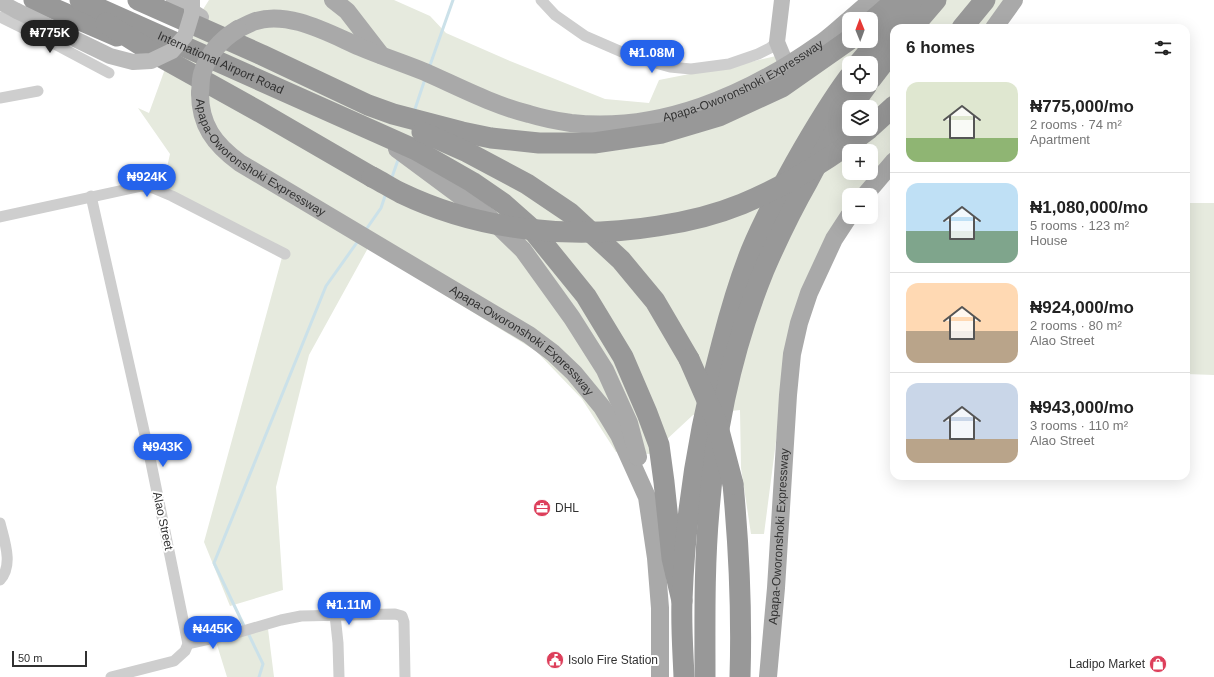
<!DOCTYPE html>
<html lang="en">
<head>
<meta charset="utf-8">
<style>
  body { margin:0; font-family:Helvetica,sans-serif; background:#f2f2f2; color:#222; height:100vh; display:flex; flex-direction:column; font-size:15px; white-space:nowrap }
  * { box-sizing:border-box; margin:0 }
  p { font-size:13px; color:#767676 }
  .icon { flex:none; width:22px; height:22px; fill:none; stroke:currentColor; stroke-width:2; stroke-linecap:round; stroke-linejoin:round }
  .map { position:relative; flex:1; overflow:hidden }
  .side { position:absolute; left:890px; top:24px; width:300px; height:456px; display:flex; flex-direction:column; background:#fff; border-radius:12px; box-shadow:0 4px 16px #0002 }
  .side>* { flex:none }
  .needle { width:26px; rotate:359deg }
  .buttons { position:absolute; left:842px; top:12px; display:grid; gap:8px }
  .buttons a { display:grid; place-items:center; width:36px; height:36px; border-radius:8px; background:#fff; box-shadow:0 4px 16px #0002; font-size:20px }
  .scale { position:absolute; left:12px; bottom:10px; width:75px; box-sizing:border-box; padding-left:4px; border:2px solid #313131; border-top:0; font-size:11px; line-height:14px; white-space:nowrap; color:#313131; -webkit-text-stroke:3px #fff; paint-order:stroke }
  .price { position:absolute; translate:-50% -34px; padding:0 9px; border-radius:14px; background:#2563eb; color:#fff; font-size:13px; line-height:26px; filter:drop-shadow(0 1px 2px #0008) }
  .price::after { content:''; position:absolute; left:50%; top:24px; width:12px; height:9px; margin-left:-6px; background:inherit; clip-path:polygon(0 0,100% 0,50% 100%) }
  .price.active { background:#222; color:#fff }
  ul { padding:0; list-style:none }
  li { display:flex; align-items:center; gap:12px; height:100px; padding:0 16px }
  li+li { border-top:1px solid #e0e0e0 }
  li span { display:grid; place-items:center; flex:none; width:112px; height:80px; border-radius:12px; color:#555 }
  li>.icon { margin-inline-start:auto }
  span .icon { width:48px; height:48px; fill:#fffc; stroke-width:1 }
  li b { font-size:17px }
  h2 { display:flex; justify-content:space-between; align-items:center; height:48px; padding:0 16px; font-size:17px }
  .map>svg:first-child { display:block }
  .green { fill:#e6eade; fill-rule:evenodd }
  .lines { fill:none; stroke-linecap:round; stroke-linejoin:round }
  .stream { stroke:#cbe1e9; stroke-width:3 }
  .street { stroke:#cecece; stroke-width:11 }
  .secondary { stroke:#bbb; stroke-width:16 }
  .primary { stroke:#a9a9a9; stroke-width:18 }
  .highway { stroke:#989898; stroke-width:21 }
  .secondary-bridge { stroke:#bbb; stroke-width:16 }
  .primary-bridge { stroke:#a9a9a9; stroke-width:18 }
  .highway-bridge { stroke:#989898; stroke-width:21 }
  .labels { text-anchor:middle; stroke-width:4; stroke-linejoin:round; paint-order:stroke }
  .street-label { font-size:12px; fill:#313131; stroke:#fff }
  .poi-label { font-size:12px; fill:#313131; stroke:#fff; text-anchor:start }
</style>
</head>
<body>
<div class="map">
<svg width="1214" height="677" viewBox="0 0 1214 677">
  <rect width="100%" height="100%" fill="#fff"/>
  <g class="green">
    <path d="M209,0H394L430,16L446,33L510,61L605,99L649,103L659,80L750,62L849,39V41H871L927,0H1015L991,28H894V153L863,195H849V216L789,341L764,534H751L741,468L740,410L693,415L651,454L616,452L582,399L536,351L368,248L309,355L276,487L283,590L230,606L204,542L284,250L162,189L170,154L138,108L149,113L165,69ZM849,63H871V85H849ZM849,107H871V129H849ZM849,151H871V173H849Z"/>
    <polygon points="1186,203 1214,203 1214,375 1186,374"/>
    <polygon points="232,628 243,634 268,629 274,677 227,677 213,632"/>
  </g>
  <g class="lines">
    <g class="stream">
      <polyline points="429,68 453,0"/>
      <polyline points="414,112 425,79"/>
      <polyline points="391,180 399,157"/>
      <polyline points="365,231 381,208 386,193"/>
      <polyline points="245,628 214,563 326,286 358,241"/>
      <polyline points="248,633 263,664 259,677"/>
    </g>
    <g class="street">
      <polyline points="541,0 555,15 585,36 631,56 670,67 691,69 729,64 758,54 770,48 777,42"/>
      <polyline points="0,17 47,40 109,73"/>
      <polyline points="0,98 38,91"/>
      <polyline points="91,196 149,453 188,644 185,651 174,661 111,677"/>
      <polyline points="0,217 142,186 153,188 172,196 285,254"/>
      <path d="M0,523C4,540 14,565 0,580"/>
      <polyline points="335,615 338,643 339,677"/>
      <polyline points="188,644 233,634 281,620 301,616 395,614 402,616 404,622 405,677"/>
    </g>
    <g class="secondary">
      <polyline points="174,0 201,17"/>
      <polyline points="782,0 777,42 787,66"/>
      <polyline points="0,2 17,11"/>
    </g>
    <g class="primary">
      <polyline points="333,0 347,11 381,55"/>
      <polyline points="850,19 872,0"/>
      <polyline points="994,28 1014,0"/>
      <path id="s1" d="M238,29C243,27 248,24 253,22C287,9 330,34 360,47C381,56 403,63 425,72C459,87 493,105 529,114C542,118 557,121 571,123C660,133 747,95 818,45C829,38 839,28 849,20"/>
      <path id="s2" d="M200,93C200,125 214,144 240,163L529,335L553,353L574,373L602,407L619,435L647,497L656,558L660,608V677"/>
      <polyline points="397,149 490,218 523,250 572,318 605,370 629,423 638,457"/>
      <polyline points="865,195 894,161"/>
      <path id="s3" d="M768,677L776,588L788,395L792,354L799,323L809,293L834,239L849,216"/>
    </g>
    <g class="highway">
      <polyline points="34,0 117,36"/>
      <path id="s4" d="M80,0L416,150L472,182L504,204L530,227L586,296L623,357L647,413L659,445L664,482L672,558L682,601"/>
      <polyline points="138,0 262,55 368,105 393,114 462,132 491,138 539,143 594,143 662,133 719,116 782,87 849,40"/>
      <polyline points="871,22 896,0"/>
      <polyline points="106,23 152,52 258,111 372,177"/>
      <polyline points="912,28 936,0"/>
      <polyline points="962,28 985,0"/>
      <polyline points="859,63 912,0"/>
      <polyline points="871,79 894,49"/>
      <polyline points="851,107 867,85"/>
      <polyline points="871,127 894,106"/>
      <polyline points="422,132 467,152 527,184 570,213 621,260 655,301 689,359"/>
      <path d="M733,484C739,548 742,613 740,677"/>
      <path d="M684,677C683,652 681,626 682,600C685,513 699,427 722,343C730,312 739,281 751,251C763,221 779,192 795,163C812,133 829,104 849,77"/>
      <path d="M705,677C705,622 704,566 709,511C715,429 733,346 764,270C777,240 792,209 808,181C821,157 833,132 849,110"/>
    </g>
    <polyline class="secondary-bridge" points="17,11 110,56 133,62 151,61 172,51 185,36 192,13 192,0"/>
    <path class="primary-bridge" d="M200,93C201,86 200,77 203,71C209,52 222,39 238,29"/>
    <g class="highway-bridge">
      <path d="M372,177C382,182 391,188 401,193C480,231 572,240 658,226C686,222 715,215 742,204C788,185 830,159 869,129"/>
      <polyline points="689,359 717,423 733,484"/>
    </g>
  </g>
  <defs>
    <symbol id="office-disc" viewBox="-11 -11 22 22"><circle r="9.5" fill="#dd3f5b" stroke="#fff"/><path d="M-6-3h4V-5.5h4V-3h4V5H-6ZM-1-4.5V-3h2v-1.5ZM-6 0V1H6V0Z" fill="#fff"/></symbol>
    <symbol id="civic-disc" viewBox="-11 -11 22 22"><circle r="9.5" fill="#dd3f5b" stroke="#fff"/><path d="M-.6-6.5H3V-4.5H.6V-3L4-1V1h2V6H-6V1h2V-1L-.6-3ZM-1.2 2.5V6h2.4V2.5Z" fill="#fff"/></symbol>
    <symbol id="shop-disc" viewBox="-11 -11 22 22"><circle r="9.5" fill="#dd3f5b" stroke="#fff"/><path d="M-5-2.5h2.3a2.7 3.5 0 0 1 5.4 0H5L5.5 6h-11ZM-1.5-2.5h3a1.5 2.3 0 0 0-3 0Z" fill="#fff"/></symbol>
  </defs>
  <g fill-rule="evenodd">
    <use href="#office-disc" x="532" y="498" width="20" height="20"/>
    <use href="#civic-disc" x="545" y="650" width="20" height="20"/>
    <use href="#shop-disc" x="1148" y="654" width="20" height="20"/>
  </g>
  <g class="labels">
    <g class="street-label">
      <text dy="4" stroke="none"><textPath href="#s4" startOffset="154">International Airport Road</textPath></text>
      <text dy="4" stroke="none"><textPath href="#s1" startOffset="535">Apapa-Oworonshoki Expressway</textPath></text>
      <text dy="4" stroke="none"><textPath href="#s2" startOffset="94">Apapa-Oworonshoki Expressway</textPath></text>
      <text dy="4" stroke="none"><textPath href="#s2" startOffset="418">Apapa-Oworonshoki Expressway</textPath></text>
      <text transform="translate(163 521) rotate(78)" y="4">Alao Street</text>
      <text dy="4" stroke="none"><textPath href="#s3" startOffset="141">Apapa-Oworonshoki Expressway</textPath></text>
    </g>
    <g class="poi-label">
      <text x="555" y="512">DHL</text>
      <text x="568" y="664">Isolo Fire Station</text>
      <text x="1145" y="668" text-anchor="end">Ladipo Market</text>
    </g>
  </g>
</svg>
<div class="buttons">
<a><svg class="needle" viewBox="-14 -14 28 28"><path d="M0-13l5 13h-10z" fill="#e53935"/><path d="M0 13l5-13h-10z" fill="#767676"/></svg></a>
<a><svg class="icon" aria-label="locate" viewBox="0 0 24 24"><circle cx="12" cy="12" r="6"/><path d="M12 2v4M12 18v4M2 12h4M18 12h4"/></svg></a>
<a><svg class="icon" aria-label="layers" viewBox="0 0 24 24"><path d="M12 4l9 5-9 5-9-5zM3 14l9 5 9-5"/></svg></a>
<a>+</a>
<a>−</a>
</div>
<div class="scale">50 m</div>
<b class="price active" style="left:50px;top:54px">₦775K</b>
<b class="price" style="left:652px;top:74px">₦1.08M</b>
<b class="price" style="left:147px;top:198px">₦924K</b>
<b class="price" style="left:163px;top:468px">₦943K</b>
<b class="price" style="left:349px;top:626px">₦1.11M</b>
<b class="price" style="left:213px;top:650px">₦445K</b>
<section class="side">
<h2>6 homes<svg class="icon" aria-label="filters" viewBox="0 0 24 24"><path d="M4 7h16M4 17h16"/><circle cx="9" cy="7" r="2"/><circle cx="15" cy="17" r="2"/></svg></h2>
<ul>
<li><span style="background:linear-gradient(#dfe7d0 70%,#8fb573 0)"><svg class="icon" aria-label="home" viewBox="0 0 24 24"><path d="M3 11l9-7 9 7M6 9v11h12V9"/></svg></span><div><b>₦775,000/mo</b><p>2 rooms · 74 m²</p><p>Apartment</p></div></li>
<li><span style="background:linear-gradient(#bfe0f5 60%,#7fa58c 0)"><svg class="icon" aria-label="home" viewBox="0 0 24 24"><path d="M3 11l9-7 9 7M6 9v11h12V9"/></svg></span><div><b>₦1,080,000/mo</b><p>5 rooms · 123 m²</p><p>House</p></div></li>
<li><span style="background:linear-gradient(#ffd9b3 60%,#b9a48a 0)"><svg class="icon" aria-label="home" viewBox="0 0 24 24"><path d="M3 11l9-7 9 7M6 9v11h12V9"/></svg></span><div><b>₦924,000/mo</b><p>2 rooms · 80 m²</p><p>Alao Street</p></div></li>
<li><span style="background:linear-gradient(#c9d6e8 70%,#b9a48a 0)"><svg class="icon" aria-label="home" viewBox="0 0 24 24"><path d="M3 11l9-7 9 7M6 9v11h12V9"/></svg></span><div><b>₦943,000/mo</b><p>3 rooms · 110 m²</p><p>Alao Street</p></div></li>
</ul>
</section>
</div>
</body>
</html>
